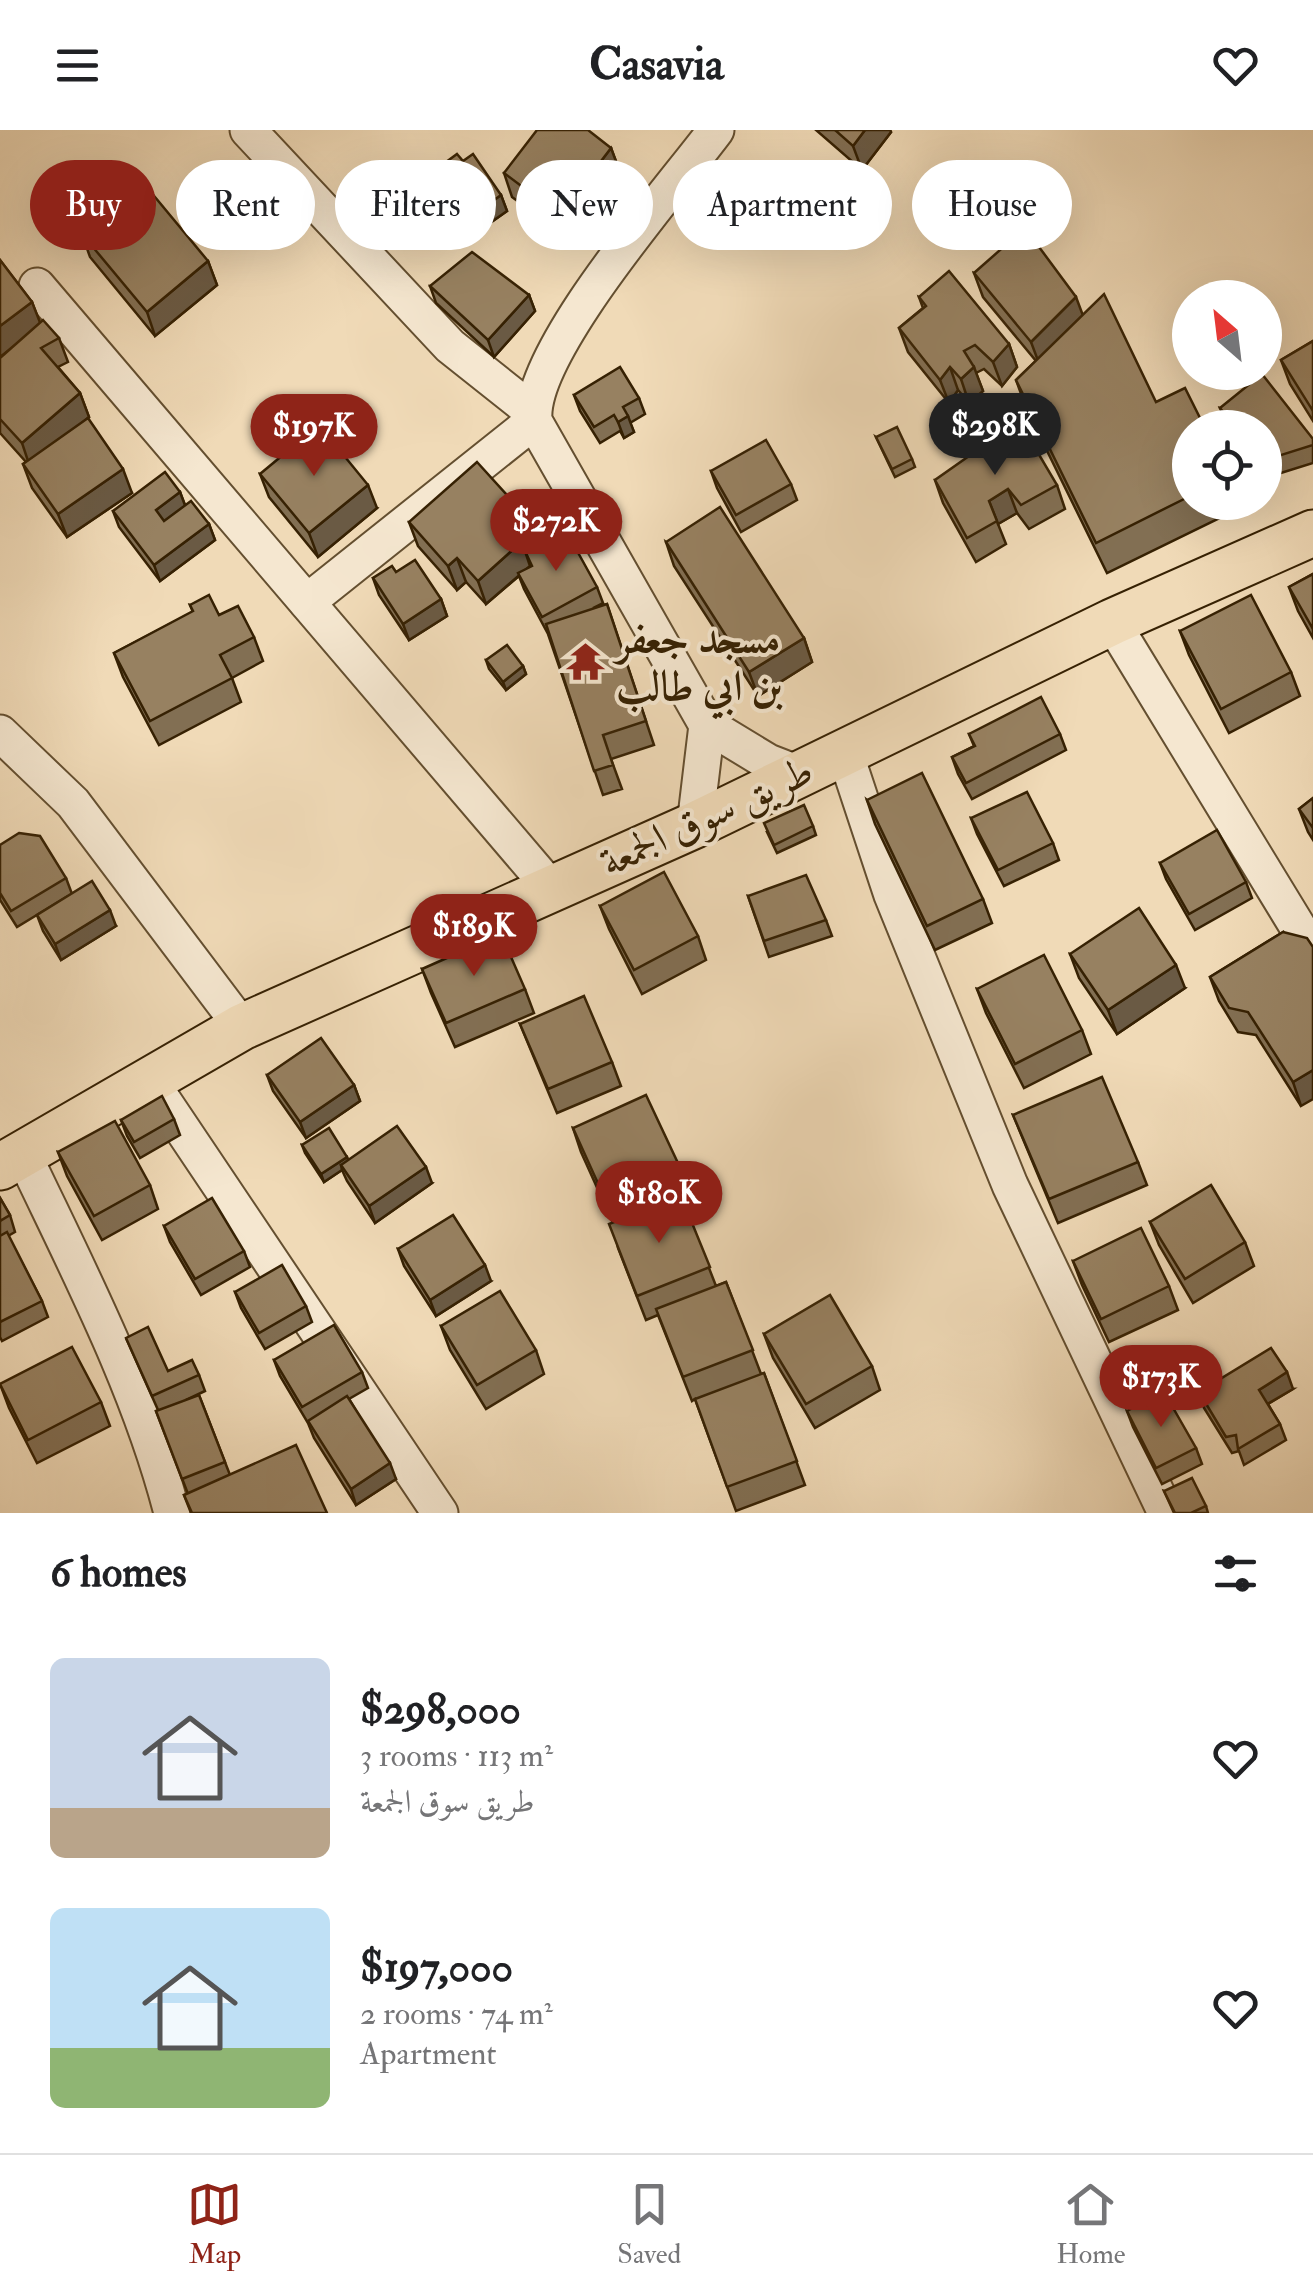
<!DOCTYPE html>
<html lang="en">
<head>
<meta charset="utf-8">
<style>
  body { margin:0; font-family:"IM FELL Double Pica",Amiri,serif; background:#f6f6f6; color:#202124; height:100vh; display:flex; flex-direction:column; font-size:38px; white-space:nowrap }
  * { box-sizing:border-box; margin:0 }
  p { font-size:32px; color:#757577 }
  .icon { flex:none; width:55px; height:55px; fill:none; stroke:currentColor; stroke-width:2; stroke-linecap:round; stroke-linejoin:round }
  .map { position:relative; height:1383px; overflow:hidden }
  .drawer { display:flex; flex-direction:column; background:#fff; flex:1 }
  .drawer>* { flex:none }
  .banner { position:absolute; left:30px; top:30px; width:1255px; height:90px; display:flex; gap:20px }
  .needle { width:65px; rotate:332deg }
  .fabs { position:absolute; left:1172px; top:150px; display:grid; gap:20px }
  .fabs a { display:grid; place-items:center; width:110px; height:110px; border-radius:50%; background:#fff; box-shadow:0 10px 40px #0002; font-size:50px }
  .price { position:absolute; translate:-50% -85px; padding:0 22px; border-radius:35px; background:#8f2418; color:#fff; font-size:32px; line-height:65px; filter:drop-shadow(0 2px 5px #0008) }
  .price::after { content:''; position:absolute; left:50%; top:60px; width:30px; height:22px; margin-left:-15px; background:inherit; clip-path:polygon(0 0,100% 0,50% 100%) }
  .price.active { background:#222; color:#fff }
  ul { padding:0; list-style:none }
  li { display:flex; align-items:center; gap:30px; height:250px; padding:0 50px }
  li span { display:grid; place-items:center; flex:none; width:280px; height:200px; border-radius:15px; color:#555 }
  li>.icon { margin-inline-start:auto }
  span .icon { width:120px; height:120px; fill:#fffc; stroke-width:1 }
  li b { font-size:42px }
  h2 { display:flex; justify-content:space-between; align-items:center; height:120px; padding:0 50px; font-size:42px }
  .tag { padding:0 35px; border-radius:45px; background:#fff; box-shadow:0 10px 40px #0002; font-size:35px; line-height:90px }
  .tag.active { background:#8f2418; color:#fff }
  header { display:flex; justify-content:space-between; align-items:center; height:130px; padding:0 50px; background:#fff; font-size:45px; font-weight:700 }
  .dock { display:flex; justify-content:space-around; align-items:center; height:140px; border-top:2px solid #e0e0e0; background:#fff; font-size:28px; color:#757577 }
  .dock a { display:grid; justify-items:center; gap:5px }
  .dock .active { color:#8f2418 }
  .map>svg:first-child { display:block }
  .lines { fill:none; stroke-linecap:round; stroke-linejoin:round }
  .minor-casing { stroke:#644f30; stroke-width:39 }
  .major-casing { stroke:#362103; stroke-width:49 }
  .minor { stroke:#f5e7d0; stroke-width:35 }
  .major { stroke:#f0dab7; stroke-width:45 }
  .wall { fill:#826f53; stroke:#362103; stroke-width:2.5 }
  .shaded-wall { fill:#6a5a44; stroke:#362103; stroke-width:2.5 }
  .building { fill:#978161; stroke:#362103; stroke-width:2.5 }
  .labels { text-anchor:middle; stroke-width:8; stroke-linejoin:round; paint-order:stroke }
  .poi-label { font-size:42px; font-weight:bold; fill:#362103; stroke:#f5e7d0; text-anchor:start }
  .street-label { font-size:42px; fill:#362103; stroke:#f5e7d0 }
</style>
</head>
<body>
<header><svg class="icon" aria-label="menu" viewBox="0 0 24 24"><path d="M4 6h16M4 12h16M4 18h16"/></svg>Casavia<svg class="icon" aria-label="heart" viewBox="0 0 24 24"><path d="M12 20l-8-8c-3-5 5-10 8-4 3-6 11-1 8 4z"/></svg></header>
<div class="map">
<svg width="1313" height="1383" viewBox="0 0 1313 1383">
  <rect width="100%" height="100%" fill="#f0dab7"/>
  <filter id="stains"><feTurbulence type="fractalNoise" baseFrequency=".002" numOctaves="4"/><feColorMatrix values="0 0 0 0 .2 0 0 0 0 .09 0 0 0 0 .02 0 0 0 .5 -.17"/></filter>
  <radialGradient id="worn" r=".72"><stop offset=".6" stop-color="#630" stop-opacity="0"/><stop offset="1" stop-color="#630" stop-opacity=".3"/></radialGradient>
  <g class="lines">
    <defs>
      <g id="minor">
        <polyline points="248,0 450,216 533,282"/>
        <path d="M716,0C672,59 528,222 534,291L707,595L768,632L799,644"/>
        <polyline points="37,156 550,757"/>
        <polyline points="307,472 534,291"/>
        <polyline points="1112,492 1313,822"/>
        <polyline points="0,603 73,673 242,897"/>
        <polyline points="844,620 892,765 1010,1055 1166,1383"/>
        <polyline points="695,695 707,595"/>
        <polyline points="150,951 440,1383"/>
        <path d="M23,1024C78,1140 140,1258 172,1383"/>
      </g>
      <polyline id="major" points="0,1037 242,897 695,695 1112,492 1313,403"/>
    </defs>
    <use href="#minor" class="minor-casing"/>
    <use href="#major" class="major-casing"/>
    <use href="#minor" class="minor"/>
    <use href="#major" class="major"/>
  </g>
  <g class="wall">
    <polygon points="816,0 890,0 891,2 862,40"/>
    <polygon points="611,18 620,42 569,109 512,67 504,43"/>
    <polygon points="463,31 501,65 507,81 463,112 447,89 427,103 410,79 404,63"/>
    <polygon points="82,104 208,131 217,155 155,206 90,127"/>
    <polygon points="0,130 32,172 40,193 59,208 68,232 58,237 80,263 89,287 82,292 132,363 67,407 32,358 23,334 26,332 0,303 0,228 13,216 0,227"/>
    <polygon points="974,143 1083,185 1156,272 1190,298 1190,372 1238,372 1240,378 1107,443 1027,280 1016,250 1036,231 983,167"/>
    <polygon points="430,156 529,165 535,181 494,227 436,173"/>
    <polygon points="919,167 1009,214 1017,237 1002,256 984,239 976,243 983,261 969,273 958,260 949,273 908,222 899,198 923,178"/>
    <polygon points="1313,211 1313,291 1290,254 1281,230"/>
    <polygon points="574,265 639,268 645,284 630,293 634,302 624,308 620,301 600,313 580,281"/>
    <polygon points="1220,278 1313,309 1313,333 1268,347 1265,343 1265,298 1229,298"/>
    <polygon points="876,307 912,329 915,337 895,347"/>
    <polygon points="711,341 791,354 797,370 741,402 717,358"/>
    <polygon points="260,344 377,378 318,427 269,367"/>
    <polygon points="935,350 1057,355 1065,379 1029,399 1017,383 998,394 1006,414 976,432 943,373"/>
    <polygon points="180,362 185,375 209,394 215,410 160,451 119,397 113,381"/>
    <polygon points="409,392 537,398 542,412 597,457 603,473 593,478 607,474 654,615 611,629 622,659 603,665 548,504 524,459 519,446 486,474 466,452 457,460 418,416"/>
    <polygon points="666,412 804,508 812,532 758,566 674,436"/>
    <polygon points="396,442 441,469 447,486 409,510 379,465 373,448"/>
    <polygon points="1313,444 1313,508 1298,481 1289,457"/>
    <polygon points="190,475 219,485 254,507 263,531 232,548 241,572 159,615 123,547 114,523 193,482"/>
    <polygon points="1180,501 1291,542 1300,566 1229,603 1189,525"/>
    <polygon points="486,530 523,536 526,544 506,560 489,539"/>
    <polygon points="969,604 1060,604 1066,620 972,669 958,644 952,627 974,616"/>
    <polygon points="1313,668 1313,710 1308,702 1299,679"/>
    <polygon points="867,670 983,769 992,793 935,820 875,694"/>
    <polygon points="971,688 1053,713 1059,730 1004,756 977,704"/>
    <polygon points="813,696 816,705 777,723 767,702"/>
    <polygon points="0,715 66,748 72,764 116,796 61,830 43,801 37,785 68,766 17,797 0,770"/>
    <polygon points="1160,733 1246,752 1252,768 1195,800 1166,749"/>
    <polygon points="748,766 826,790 832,806 769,827"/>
    <polygon points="600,776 698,806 706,830 642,864 609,799"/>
    <polygon points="1283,802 1301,976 1256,905 1238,902 1219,871 1210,847"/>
    <polygon points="1070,824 1185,858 1117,904 1079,848"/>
    <polygon points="422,839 525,859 534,883 455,917 431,863"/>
    <polygon points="977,859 1082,900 1091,924 1024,958 986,883"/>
    <polygon points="520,894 612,932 621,956 557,983"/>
    <polygon points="267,945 354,955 360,971 306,1008 273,961"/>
    <polygon points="1013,985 1138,1032 1147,1055 1058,1093"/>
    <polygon points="174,989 180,1005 140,1028 127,1006 121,990"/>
    <polygon points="573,998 684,1046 692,1070 684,1074 716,1156 726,1152 761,1244 764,1243 805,1355 736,1381 695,1269 692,1271 658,1185 646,1190 618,1118 613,1093 581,1022"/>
    <polygon points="302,1015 348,1030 432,1053 375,1093 347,1051 342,1040 324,1052 305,1023"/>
    <polygon points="58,1022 150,1055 158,1079 102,1110 67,1046"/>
    <polygon points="0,1068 10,1085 15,1102 8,1106 42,1171 48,1187 2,1211 0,1207"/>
    <polygon points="1150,1092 1245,1112 1254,1136 1193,1173 1159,1115"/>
    <polygon points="164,1096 244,1121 250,1137 201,1165 170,1112"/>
    <polygon points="398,1119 491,1151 436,1186 404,1136"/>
    <polygon points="1073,1131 1169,1156 1178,1180 1109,1212 1082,1155"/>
    <polygon points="235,1162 306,1176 312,1192 265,1219 241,1178"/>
    <polygon points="441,1196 536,1220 544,1244 486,1279 450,1220"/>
    <polygon points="764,1204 872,1236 880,1260 815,1298 773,1228"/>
    <polygon points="126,1208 168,1241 199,1245 205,1261 186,1270 199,1265 230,1345 327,1383 191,1383 184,1365 188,1364 156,1281 158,1280"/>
    <polygon points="274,1230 362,1242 368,1258 349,1269 396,1349 356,1375 314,1308 308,1293 280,1246"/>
    <polygon points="0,1254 101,1272 110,1296 37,1333 9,1278"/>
    <polygon points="1293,1259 1268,1274 1280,1294 1286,1310 1244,1335 1239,1321 1232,1323 1204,1278 1199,1262"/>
    <polygon points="1127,1281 1196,1318 1202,1334 1162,1354 1133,1297"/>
    <polygon points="1164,1361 1206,1376 1208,1383 1174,1383"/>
  </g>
  <g class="shaded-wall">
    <polygon points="865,0 890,0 891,2 862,40 853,16"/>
    <polygon points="611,18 620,42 569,109 560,85"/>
    <polygon points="501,65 507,81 463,112 458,96"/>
    <polygon points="441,73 447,89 427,103 421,87"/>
    <polygon points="208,131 217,155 155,206 147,182"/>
    <polygon points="529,165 535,181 494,227 488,210"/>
    <polygon points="1076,167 1085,191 1040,236 1031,212"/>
    <polygon points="32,172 41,195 0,227 0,196"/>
    <polygon points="1009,214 1017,237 1002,256 993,232"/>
    <polygon points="950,237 958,260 949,273 940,250"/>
    <polygon points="974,237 983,261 969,273 961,249"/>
    <polygon points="80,263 89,287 30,337 22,313"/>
    <polygon points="628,286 634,302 624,308 618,292"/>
    <polygon points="123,339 132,363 67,407 58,384"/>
    <polygon points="368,355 377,378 318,427 309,403"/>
    <polygon points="1008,359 1017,383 998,394 989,371"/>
    <polygon points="180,362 186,378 162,397 156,380"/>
    <polygon points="209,394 215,410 160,451 154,435"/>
    <polygon points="537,398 545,422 525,421 530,436 486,474 478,451"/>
    <polygon points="457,428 466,452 457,460 448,436"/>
    <polygon points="441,469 447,486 409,510 403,494"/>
    <polygon points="804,508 812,532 758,566 749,542"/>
    <polygon points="523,536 526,544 506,560 503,552"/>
    <polygon points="110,780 116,796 61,830 55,814"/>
    <polygon points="1176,835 1185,858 1117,904 1108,880"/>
    <polygon points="1313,940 1313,969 1301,976 1293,952"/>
    <polygon points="354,955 360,971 306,1008 300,992"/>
    <polygon points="347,1027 350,1035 341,1035 342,1040 324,1052 321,1044"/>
    <polygon points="426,1037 432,1053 375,1093 369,1076"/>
    <polygon points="485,1135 491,1151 436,1186 430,1170"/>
    <polygon points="1287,1242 1293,1259 1264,1276 1259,1260"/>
    <polygon points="390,1333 396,1349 356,1375 351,1359"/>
  </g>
  <g class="building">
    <polygon points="537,0 588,0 611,18 560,85 504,43"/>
    <polygon points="835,0 865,0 853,16"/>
    <polygon points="457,24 463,31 473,24 501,65 458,96 441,73 421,87 404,63"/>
    <polygon points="150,61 208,131 147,182 82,104 108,81 115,90"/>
    <polygon points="1025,98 1076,167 1031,212 974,143"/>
    <polygon points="472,122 529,165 488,210 430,156"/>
    <polygon points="0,130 32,172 0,196"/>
    <polygon points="949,141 1009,214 993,232 975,215 964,221 974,237 961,249 950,237 940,250 899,198 926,176 919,167"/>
    <polygon points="1104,164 1156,272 1185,258 1205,298 1190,298 1190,366 1096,413 1016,250"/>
    <polygon points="43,190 59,208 41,218 80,263 22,313 0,289 0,228"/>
    <polygon points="1313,211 1313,281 1281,230"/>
    <polygon points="620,237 639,268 623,277 628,286 618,292 614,285 594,297 574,265"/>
    <polygon points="1262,244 1313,309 1313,315 1265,330 1265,298 1236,298 1220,278"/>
    <polygon points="1015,284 1057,355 1021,375 1008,359 989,371 997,391 967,408 935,350 1006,300"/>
    <polygon points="88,288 123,339 58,384 23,334"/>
    <polygon points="319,295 368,355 309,403 260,344"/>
    <polygon points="897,297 912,329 892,339 876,307"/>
    <polygon points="766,310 791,354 736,385 711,341"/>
    <polygon points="477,332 537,398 478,451 457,428 448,436 409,392"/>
    <polygon points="165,342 180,362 156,380 164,391 191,371 209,394 154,435 113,381"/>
    <polygon points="720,377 804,508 749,542 666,412"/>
    <polygon points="565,399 597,457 542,487 518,443 532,436 525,421"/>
    <polygon points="415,430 441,469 403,494 373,448 392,436 396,442"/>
    <polygon points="1313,444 1313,499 1289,457"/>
    <polygon points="209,465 219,485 238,476 254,507 220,525 232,548 150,591 114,523 193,481 190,475"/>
    <polygon points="1251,465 1291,542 1221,579 1180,501"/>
    <polygon points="607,474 646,591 603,605 613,635 594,641 546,494"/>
    <polygon points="507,515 523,536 503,552 486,530"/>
    <polygon points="1041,567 1060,604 966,653 952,627 975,616 969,604"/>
    <polygon points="922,643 983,769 927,796 867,670"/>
    <polygon points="1027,662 1053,713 998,740 971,688"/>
    <polygon points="1313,668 1313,698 1299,679"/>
    <polygon points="804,675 813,696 774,715 764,693"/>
    <polygon points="1217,700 1246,752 1189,784 1160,733"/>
    <polygon points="19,703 40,706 66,748 11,781 0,763 0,715"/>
    <polygon points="664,742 698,806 634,840 600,776"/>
    <polygon points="806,745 826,790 764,811 748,766"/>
    <polygon points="92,751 110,780 55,814 37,785"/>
    <polygon points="1139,778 1176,835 1108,880 1070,824"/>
    <polygon points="1283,802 1307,808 1313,817 1313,940 1293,952 1248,882 1229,878 1210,847"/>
    <polygon points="501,804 525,859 446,893 422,839"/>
    <polygon points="1044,825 1082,900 1015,934 977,859"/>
    <polygon points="584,866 612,932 548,959 520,894"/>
    <polygon points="321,908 354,955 300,992 267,945"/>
    <polygon points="1102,947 1138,1032 1049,1069 1013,985"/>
    <polygon points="646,965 684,1046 610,1080 573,998"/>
    <polygon points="162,966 174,989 134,1012 121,990"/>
    <polygon points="115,991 150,1055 94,1086 58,1022"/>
    <polygon points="397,996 426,1037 369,1076 341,1035"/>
    <polygon points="329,998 347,1027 321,1044 302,1015"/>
    <polygon points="1211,1055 1245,1112 1185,1149 1150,1092"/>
    <polygon points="681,1066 710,1137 637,1166 609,1094"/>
    <polygon points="0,1068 10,1085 0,1091"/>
    <polygon points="212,1068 244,1121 195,1149 164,1096"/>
    <polygon points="453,1085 485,1135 430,1170 398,1119"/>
    <polygon points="1141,1098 1169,1156 1101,1189 1073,1131"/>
    <polygon points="7,1102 42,1171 0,1192 0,1106"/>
    <polygon points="282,1135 306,1176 259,1203 235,1162"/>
    <polygon points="726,1152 753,1220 683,1247 656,1179"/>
    <polygon points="500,1161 536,1220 477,1255 441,1196"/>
    <polygon points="830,1165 872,1236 806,1274 764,1204"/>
    <polygon points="334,1195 362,1242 302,1277 274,1230"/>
    <polygon points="148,1197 168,1241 192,1230 199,1245 152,1266 126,1208"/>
    <polygon points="72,1217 101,1272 28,1310 0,1254"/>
    <polygon points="1271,1218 1287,1242 1259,1260 1280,1294 1238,1319 1236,1305 1226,1307 1199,1262"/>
    <polygon points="764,1243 797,1331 727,1357 695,1269"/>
    <polygon points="1164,1262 1196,1318 1156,1338 1127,1281"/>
    <polygon points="199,1265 225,1332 182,1349 156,1281"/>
    <polygon points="347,1266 390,1333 351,1359 308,1291"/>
    <polygon points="296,1315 327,1383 192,1383 184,1365"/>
    <polygon points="1192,1348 1206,1376 1191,1383 1175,1383 1164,1361"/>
  </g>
  <defs>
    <symbol id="temple-bare" viewBox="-9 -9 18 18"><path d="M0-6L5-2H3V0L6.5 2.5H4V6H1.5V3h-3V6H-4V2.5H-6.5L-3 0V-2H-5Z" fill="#8f2418" stroke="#f5e7d0" stroke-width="2.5" paint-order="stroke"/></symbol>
  </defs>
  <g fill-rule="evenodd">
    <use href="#temple-bare" x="558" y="504" width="55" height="55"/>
  </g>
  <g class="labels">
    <g class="poi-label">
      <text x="616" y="522">مسجد جعفر<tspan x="616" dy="48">بن ابي طالب</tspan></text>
    </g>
    <g class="street-label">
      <text transform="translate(706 685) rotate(-25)" y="15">طريق سوق الجمعة</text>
    </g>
  </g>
  <rect width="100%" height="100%" filter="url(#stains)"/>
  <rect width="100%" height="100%" fill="url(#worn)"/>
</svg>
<div class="fabs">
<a><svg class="needle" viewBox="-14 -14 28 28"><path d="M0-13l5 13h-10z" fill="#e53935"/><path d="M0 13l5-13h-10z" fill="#757577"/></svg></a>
<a><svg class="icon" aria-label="locate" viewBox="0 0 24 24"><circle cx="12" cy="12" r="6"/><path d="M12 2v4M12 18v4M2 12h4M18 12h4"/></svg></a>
</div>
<b class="price active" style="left:995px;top:348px">$298K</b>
<b class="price" style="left:314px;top:349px">$197K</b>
<b class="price" style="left:556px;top:444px">$272K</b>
<b class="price" style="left:474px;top:849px">$189K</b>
<b class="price" style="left:659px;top:1116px">$180K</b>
<b class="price" style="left:1161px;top:1300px">$173K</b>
<div class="banner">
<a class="tag active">Buy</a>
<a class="tag">Rent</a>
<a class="tag">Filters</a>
<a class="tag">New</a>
<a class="tag">Apartment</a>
<a class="tag">House</a>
</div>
</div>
<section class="drawer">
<h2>6 homes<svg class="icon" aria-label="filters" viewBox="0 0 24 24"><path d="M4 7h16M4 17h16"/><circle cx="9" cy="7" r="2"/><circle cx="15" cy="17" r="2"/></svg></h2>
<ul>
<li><span style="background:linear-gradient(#c9d6e8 75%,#b9a48a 0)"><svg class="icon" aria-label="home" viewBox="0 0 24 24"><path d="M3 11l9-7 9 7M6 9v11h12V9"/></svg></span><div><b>$298,000</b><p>3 rooms · 113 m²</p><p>طريق سوق الجمعة</p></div><svg class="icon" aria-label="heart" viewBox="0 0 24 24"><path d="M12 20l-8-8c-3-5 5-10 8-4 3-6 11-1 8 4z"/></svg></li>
<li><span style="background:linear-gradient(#bfe0f5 70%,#8fb573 0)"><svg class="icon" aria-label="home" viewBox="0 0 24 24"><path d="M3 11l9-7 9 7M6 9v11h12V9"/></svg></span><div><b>$197,000</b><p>2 rooms · 74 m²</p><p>Apartment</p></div><svg class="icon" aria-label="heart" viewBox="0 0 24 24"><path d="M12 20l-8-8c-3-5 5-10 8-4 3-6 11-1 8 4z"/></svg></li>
</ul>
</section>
<nav class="dock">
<a class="active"><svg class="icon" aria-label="map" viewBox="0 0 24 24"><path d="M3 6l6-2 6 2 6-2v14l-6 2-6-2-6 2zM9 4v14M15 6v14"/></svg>Map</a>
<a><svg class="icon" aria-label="saved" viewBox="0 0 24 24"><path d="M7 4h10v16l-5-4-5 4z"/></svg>Saved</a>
<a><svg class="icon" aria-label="home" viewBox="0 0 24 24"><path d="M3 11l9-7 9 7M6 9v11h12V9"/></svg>Home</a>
</nav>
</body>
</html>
